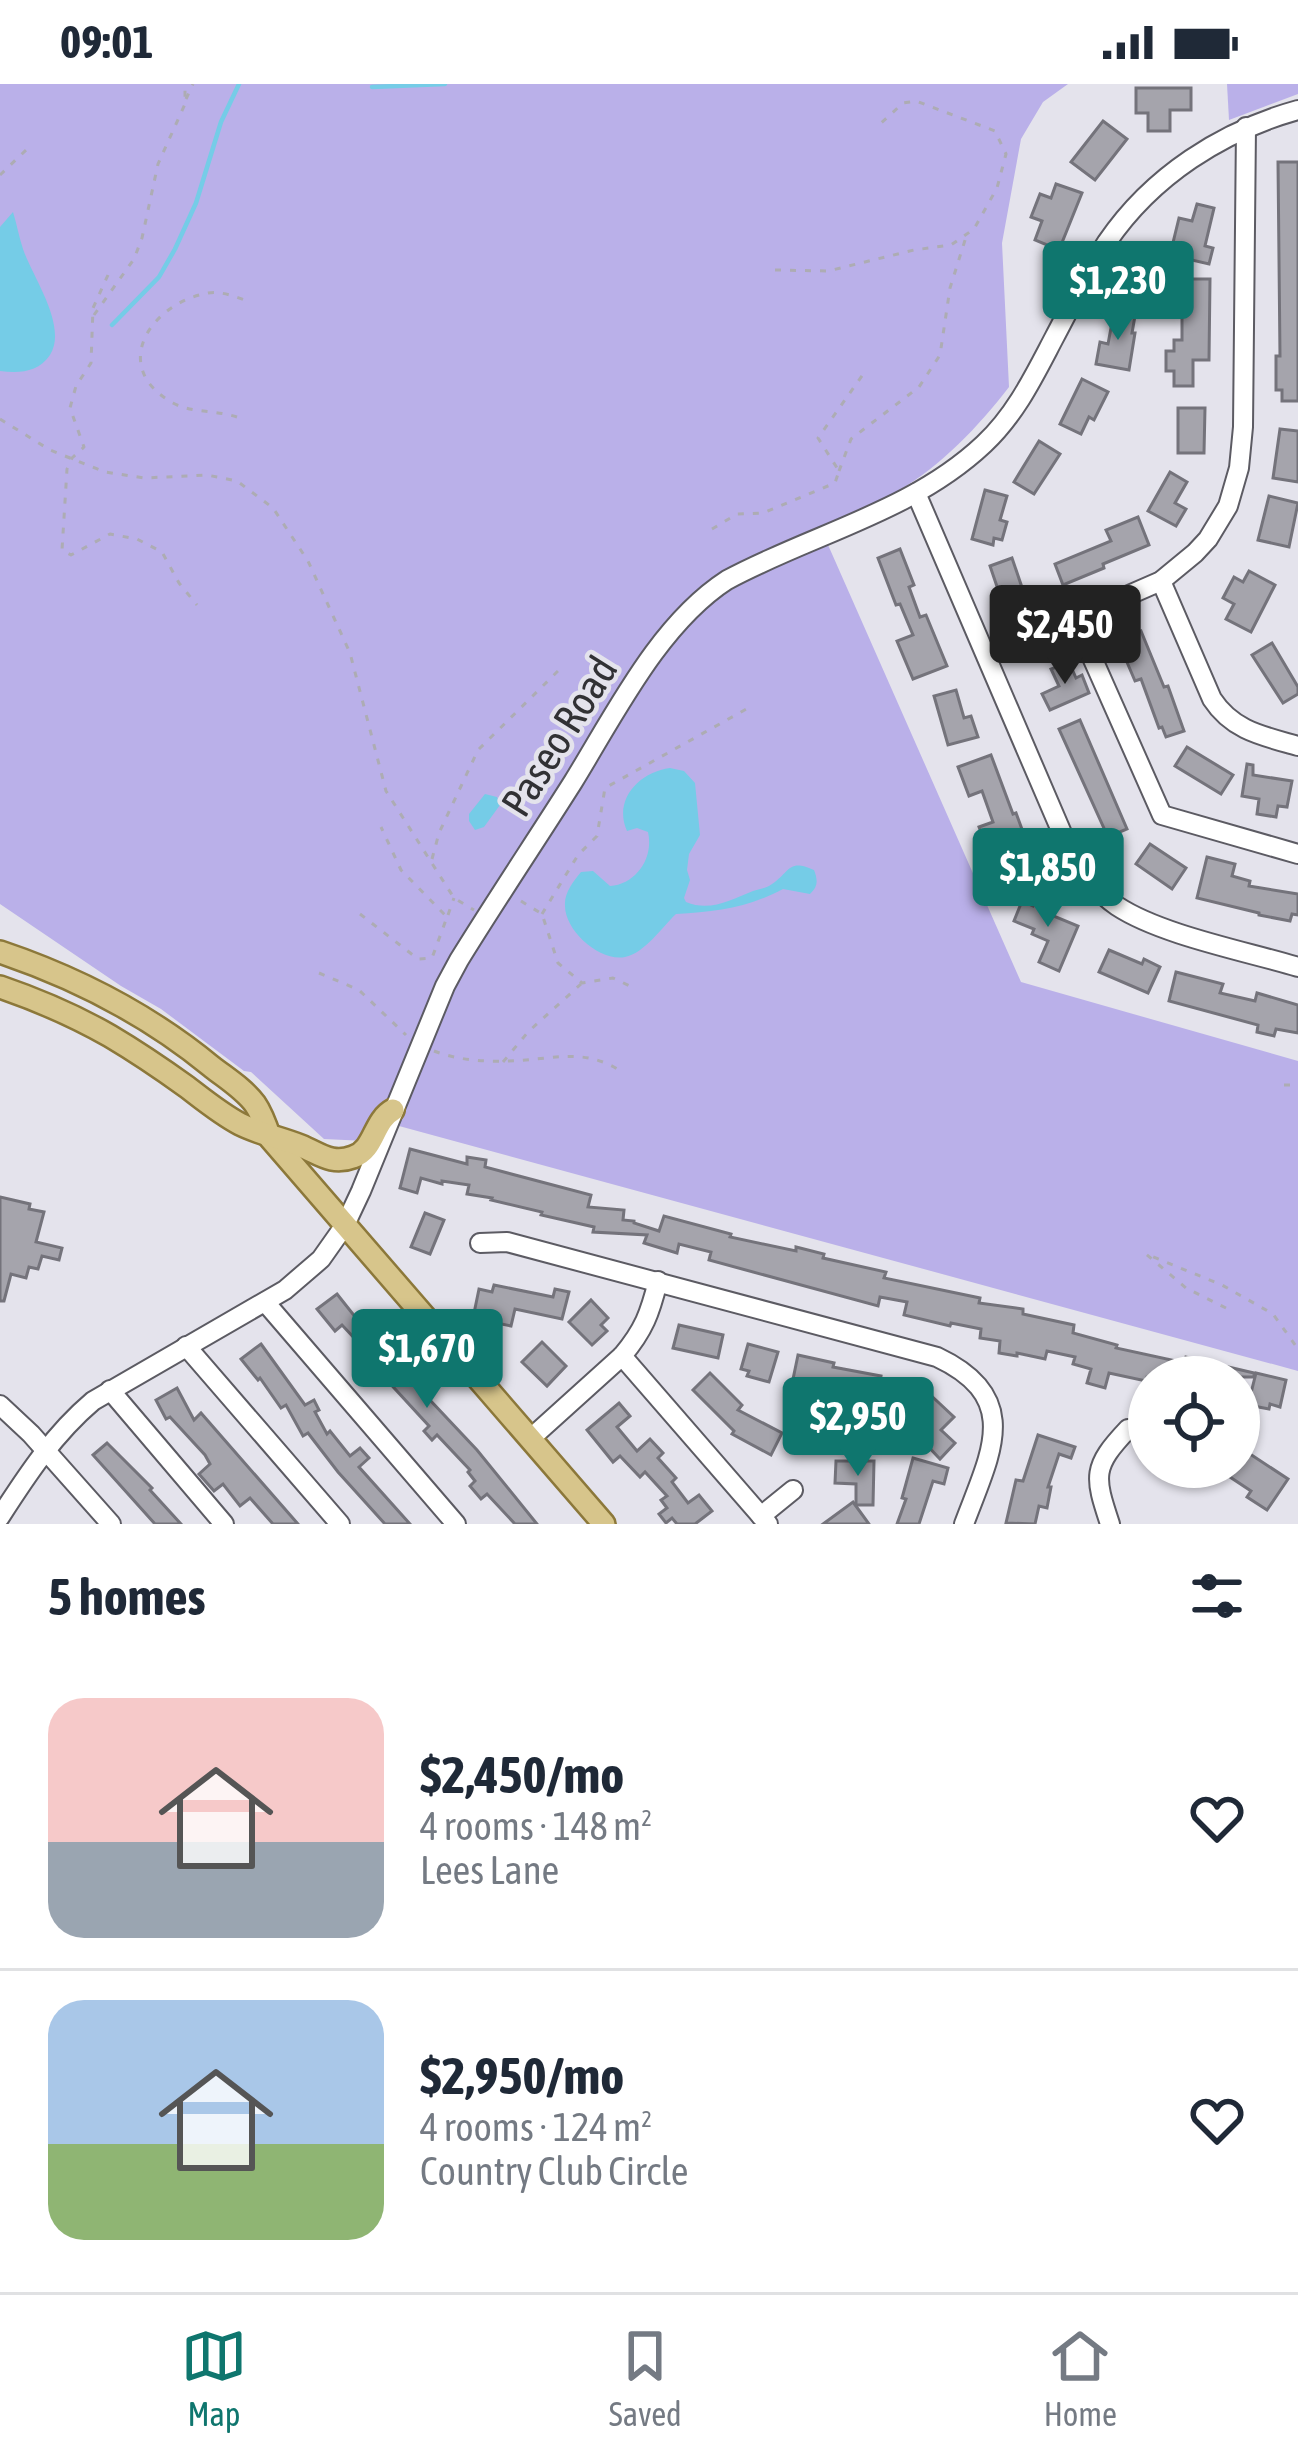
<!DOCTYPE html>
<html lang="en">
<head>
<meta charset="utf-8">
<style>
  body { margin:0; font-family:"Asap Condensed",sans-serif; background:#f2f2f3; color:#1f2937; height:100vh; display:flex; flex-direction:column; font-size:45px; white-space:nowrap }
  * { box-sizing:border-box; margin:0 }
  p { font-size:39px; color:#747a83 }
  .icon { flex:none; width:66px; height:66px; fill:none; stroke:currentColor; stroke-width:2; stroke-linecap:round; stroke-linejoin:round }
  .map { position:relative; height:1440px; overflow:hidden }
  .sheet { display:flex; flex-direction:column; background:#fff; flex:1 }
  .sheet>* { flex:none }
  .fabs { position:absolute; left:1128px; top:1272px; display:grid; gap:24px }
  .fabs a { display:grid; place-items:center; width:132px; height:132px; border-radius:50%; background:#fff; box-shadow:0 3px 9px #0004; font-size:60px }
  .price { position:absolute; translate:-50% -102px; padding:0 27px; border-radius:12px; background:#0f766e; color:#fff; font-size:39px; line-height:78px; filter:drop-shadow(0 3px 6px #0008) }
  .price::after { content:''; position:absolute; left:50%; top:72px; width:36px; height:27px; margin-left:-18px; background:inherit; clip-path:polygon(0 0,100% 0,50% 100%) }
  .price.selected { background:#222; color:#fff }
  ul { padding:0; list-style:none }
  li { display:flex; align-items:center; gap:36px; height:300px; padding:0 48px }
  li+li { border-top:3px solid #e0e1e3 }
  li span { display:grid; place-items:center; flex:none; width:336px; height:240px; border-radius:36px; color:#555 }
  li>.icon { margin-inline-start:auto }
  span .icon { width:144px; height:144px; fill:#fffc; stroke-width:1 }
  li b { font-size:51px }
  h2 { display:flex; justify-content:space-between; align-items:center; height:144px; padding:0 48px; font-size:51px }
  .status { display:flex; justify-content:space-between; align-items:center; height:84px; padding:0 60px; background:#fff; direction:ltr }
  .status svg { height:33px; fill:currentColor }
  .tabs { display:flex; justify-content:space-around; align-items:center; height:168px; border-top:3px solid #e0e1e3; background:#fff; font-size:33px; color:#747a83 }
  .tabs a { display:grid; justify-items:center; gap:6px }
  .tabs .selected { color:#0f766e }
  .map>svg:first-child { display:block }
  .green { fill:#bab0e9 }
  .water { fill:#75cce7 }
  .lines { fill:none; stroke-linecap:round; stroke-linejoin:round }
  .stream { stroke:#75cce7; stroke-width:4.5 }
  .building { fill:#a5a4ac; stroke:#74737b; stroke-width:3 }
  .minor-casing { stroke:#5c5b63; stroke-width:22 }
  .major-casing { stroke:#8c783a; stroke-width:26 }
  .path { stroke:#adacb3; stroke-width:3; stroke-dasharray:6 9; stroke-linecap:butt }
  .minor { stroke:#fff; stroke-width:18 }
  .major { stroke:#d7c58b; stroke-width:21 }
  .labels { text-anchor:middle; stroke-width:9; stroke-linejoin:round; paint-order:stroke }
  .street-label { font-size:42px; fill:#313134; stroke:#e4e3ec }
</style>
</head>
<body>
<div class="status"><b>09:01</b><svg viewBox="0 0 49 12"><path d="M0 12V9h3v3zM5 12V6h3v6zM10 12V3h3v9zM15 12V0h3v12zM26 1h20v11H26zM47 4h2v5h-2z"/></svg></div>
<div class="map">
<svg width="1298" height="1440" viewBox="0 0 1298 1440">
  <rect width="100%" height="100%" fill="#e4e3ec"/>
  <g class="green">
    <path d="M0,0H1068L1043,18L1021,55L1002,159L1009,303C978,343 942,381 898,407C874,422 846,431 821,445L1021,898L1298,977V1287L377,1036L366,1057L324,1055L251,988L244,987L161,925L121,902L0,820Z"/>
    <polygon points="1227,0 1298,0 1298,10 1229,36"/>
  </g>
  <g class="water">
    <path d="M13,128C17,141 19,153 23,165C33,194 68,242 50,271C38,289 19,289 0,287V143Z"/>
    <path d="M670,684L684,687L695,699L700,751L689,770L687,786L690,796L684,814L686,818C710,828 731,816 753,807C759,805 767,804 772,800C790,788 788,774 814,786C818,796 818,803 810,810L783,805C747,824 716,828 676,830C662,843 645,869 625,873C600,878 565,847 565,822C564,809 573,798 581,788L593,787L610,802C636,800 654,774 648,748L637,744L627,747C613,716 639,688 670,684Z"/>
    <polygon points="485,710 497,713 500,721 484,743 475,746 469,737 469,730"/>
  </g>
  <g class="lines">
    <g class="stream">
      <polyline points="372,3 445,0"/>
      <polyline points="112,241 159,193 175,165 196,119 221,38 239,0"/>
    </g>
  </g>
  <g class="building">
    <polygon points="1136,4 1191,4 1191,26 1170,26 1170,47 1148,47 1148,29 1136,29"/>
    <polygon points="1103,37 1127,55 1095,96 1071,78"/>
    <polygon points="1278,78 1298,78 1298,317 1282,317 1282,306 1276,306 1276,272 1280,272"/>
    <polygon points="1056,100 1082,109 1059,166 1035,156 1042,137 1031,133 1040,110 1051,114"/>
    <polygon points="1197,120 1214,124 1205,162 1213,164 1209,180 1170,171 1179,134 1192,137"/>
    <polygon points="1182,195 1210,195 1209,276 1193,276 1193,302 1174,302 1174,287 1166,287 1166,267 1174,267 1174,256 1182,256"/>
    <polygon points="1114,228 1135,232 1132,249 1135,249 1129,286 1096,280 1100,258 1108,260"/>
    <polygon points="1082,295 1108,308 1094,336 1089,333 1081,350 1060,340"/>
    <polygon points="1178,324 1205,324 1204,369 1178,369"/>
    <polygon points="1280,345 1298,347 1298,398 1273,394"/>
    <polygon points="1039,357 1060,370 1034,410 1014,398"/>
    <polygon points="1170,388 1187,398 1175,419 1186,425 1176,442 1148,427"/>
    <polygon points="985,406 1007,412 1000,436 1007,438 1002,456 994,454 993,461 972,455"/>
    <polygon points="1269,412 1298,419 1289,463 1258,456"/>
    <polygon points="1138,433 1149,461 1103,480 1104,484 1063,501 1055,480 1111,457 1106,446"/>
    <polygon points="900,465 914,501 909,503 920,533 926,531 947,582 913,595 897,557 913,551 900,520 896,521 878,474"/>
    <polygon points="1012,474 1028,521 1006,529 990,482"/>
    <polygon points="1249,487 1275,501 1251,548 1226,535 1234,520 1223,514 1234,493 1243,498"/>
    <polygon points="1141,547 1164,603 1168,602 1184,647 1166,653 1162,643 1159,644 1141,595 1135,597 1118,557"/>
    <polygon points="1272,559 1298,603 1298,610 1283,619 1252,571"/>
    <polygon points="1069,578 1076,594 1082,591 1089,609 1050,626 1042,610 1059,602 1051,585"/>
    <polygon points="956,606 964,634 971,632 978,653 948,661 934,612"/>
    <polygon points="1080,636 1127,745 1108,753 1059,645"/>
    <polygon points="1187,663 1233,691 1221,710 1175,682"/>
    <polygon points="991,671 1013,730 1016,729 1023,748 1005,754 1019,791 1000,798 979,743 993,738 982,707 969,712 958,683"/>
    <polygon points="1247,680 1253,681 1253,691 1292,697 1287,723 1278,722 1276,733 1257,730 1259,715 1242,712"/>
    <polygon points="1150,760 1186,784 1172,805 1136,780"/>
    <polygon points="1207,773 1235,780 1232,792 1250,797 1249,802 1298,810 1298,831 1292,830 1290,837 1259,831 1259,829 1197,814"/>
    <polygon points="1038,810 1057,818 1051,831 1078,842 1059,887 1039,878 1048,857 1032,850 1034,845 1014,837 1022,817 1033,822"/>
    <polygon points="1109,866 1142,880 1144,875 1160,883 1148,909 1099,888"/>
    <polygon points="1176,888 1223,900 1220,909 1255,917 1257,909 1298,921 1298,949 1276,945 1274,952 1257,948 1258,941 1169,917"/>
    <polygon points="410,1065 467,1080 467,1073 486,1076 485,1083 591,1111 588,1123 624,1126 623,1136 634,1137 634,1139 659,1147 664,1132 731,1150 730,1153 796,1167 796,1163 824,1170 823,1174 886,1188 884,1194 980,1214 979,1219 1023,1225 1023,1230 1074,1241 1073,1249 1117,1261 1116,1264 1185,1279 1186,1273 1254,1289 1254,1293 1147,1293 1146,1297 1109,1289 1105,1304 1087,1299 1091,1285 1073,1280 1075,1273 1047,1267 1045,1275 1017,1269 1017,1272 999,1269 1000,1257 980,1254 981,1245 951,1239 950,1242 904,1231 907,1218 880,1213 878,1222 709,1176 711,1168 679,1160 677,1169 644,1159 647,1151 593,1148 594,1143 541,1131 542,1128 491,1116 492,1114 467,1110 469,1101 442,1097 442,1100 421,1094 417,1109 400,1104"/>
    <polygon points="0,1113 30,1120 29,1125 44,1128 36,1158 62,1164 59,1176 42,1172 38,1185 29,1183 26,1194 11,1190 4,1217 0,1217"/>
    <polygon points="425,1129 444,1136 430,1170 411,1163"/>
    <polygon points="494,1201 553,1213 555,1205 569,1208 562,1235 515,1225 511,1242 473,1234 479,1205 492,1208"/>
    <polygon points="337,1210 356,1234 358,1232 377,1252 375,1253 400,1279 397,1281 477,1366 537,1440 515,1440 487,1410 481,1415 470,1402 475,1397 468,1388 470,1386 437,1351 432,1356 424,1347 429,1342 384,1293 381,1296 370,1285 375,1279 371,1272 342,1241 335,1247 317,1225"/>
    <polygon points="591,1216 608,1234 601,1241 607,1247 592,1261 569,1238"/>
    <polygon points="679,1241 723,1251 718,1274 673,1264"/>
    <polygon points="542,1258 566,1282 547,1302 522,1278"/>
    <polygon points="261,1260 305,1321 314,1316 319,1326 315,1328 327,1350 330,1347 350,1372 360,1364 369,1374 359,1383 410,1440 385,1440 338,1388 308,1349 303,1352 286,1321 281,1324 260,1294 258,1296 241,1275"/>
    <polygon points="748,1260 778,1268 769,1298 747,1292 749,1287 741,1285"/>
    <polygon points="798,1271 834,1279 833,1283 881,1292 877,1315 792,1300"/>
    <polygon points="710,1289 742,1321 738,1326 782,1349 771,1371 732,1350 734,1347 693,1306"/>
    <polygon points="1256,1289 1286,1296 1280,1323 1270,1320 1269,1325 1248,1321"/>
    <polygon points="903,1301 914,1313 923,1304 954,1333 941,1346 955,1359 940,1375 886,1318"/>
    <polygon points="177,1304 194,1336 201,1329 298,1440 273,1440 250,1414 240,1422 223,1400 214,1407 199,1390 210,1380 205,1371 170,1333 166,1335 156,1316"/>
    <polygon points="619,1319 630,1332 617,1343 637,1367 650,1355 663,1369 658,1374 676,1394 672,1398 688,1419 699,1411 712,1427 695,1440 677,1440 672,1434 666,1439 659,1430 667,1424 661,1416 667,1412 645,1388 640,1393 620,1372 613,1378 587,1346"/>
    <polygon points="793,1332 838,1343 832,1367 787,1356"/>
    <polygon points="1038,1351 1075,1363 1071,1374 1059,1370 1048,1403 1051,1403 1047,1424 1039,1422 1035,1440 1006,1439 1016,1396 1023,1397"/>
    <polygon points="107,1359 152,1404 150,1406 181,1440 155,1440 93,1371"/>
    <polygon points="1247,1368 1288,1395 1267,1426 1247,1413 1251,1407 1230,1393"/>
    <polygon points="913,1374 948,1384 944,1400 933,1397 919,1440 897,1440 906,1415 902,1414"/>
    <polygon points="836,1377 874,1377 873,1421 856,1421 856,1400 835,1399"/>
    <polygon points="853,1418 869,1440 823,1440"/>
  </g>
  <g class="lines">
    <defs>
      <g id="minor">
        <path d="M916,409L1068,763C1080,785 1095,807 1117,822C1161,851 1245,867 1298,883"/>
        <path d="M1161,497L1212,615C1233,647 1263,652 1298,662"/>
        <polyline points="1075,535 1162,731 1298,770"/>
        <polyline points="987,573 1161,497 1195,469 1208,455 1228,422 1239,384 1243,343 1246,43"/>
        <path d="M480,1159L507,1158L937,1273C1024,1314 990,1370 964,1440"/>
        <polyline points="265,1218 456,1440"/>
        <polyline points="186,1262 340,1440"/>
        <polyline points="622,1272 768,1440"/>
        <polyline points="110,1306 224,1440"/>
        <polyline points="0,1321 31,1350 111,1440"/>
        <path d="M530,1355L622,1272C644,1246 650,1229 658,1197"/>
        <polyline points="761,1432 793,1406"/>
        <path d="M0,1433C27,1391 54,1350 93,1317L285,1206L321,1175L345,1141L361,1107L445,902L459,876C496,816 535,758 573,698C615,630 659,540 727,496C812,450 912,428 984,360C1016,330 1034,292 1054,254C1071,222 1087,189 1107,158C1152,92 1222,47 1298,26"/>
        <path d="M1110,1440C1094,1392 1092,1383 1128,1345"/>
      </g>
      <g id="major">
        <path d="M0,868C77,894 149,931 212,983C226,994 244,1005 255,1020C262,1030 266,1042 270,1054L604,1440"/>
        <path d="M0,903C38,916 75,932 110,952C137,968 162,985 187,1003C204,1016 221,1030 240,1040C260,1050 281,1054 301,1062C320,1070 332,1081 353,1073C375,1066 373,1037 393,1026"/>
      </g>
    </defs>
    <use href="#minor" class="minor-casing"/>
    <use href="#major" class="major-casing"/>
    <g class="path">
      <polyline points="186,15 193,0"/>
      <polyline points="0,91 26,66"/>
      <polyline points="775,186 828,187 914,166 951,161 974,145 997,104 1006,70 995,47 916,17 903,19 879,41"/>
      <polyline points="108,191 93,224 91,279 76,302 70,324 84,363 72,374 67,385 62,466 71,471 110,450 137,455 162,468 179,499 197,521"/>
      <polyline points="94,231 134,175 142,154 158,80 185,20 185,0"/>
      <path d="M237,333C216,326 191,329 173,319C108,283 151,219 208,209C221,207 233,212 245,216"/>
      <polyline points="0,335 50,366 105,388 144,394 207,391 237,397 273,424 308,477 350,569 386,707 454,814 474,826"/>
      <polyline points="839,387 851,355 919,303 940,271 950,204 966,153"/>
      <polyline points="712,445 737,430 763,429 835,399 839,387 818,354 864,289"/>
      <polyline points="432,775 439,749 478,666 562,583"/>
      <polyline points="521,817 542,830 558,879 582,899 613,894 632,903"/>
      <polyline points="360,830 418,875 432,874 447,833 401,786 381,743"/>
      <polyline points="542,830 578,771 597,752 605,704 750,623"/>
      <polyline points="448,831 454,814"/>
      <polyline points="319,889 359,906 406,951"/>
      <path d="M434,967C457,976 485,978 509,977C551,976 582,963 619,986"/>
      <polyline points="503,978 528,948 581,900"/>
      <polyline points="1284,1001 1298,1001"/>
      <polyline points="1226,1224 1186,1204 1146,1170 1222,1201 1273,1230 1298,1265"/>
    </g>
    <use href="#minor" class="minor"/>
    <use href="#major" class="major"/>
  </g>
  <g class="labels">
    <g class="street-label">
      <text transform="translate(559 652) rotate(-58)" y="15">Paseo Road</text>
    </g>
  </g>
</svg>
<div class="fabs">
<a><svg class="icon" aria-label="locate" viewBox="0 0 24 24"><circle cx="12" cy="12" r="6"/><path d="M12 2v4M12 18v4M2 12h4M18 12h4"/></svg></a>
</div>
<b class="price" style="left:1118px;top:259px">$1,230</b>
<b class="price selected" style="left:1065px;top:603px">$2,450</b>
<b class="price" style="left:1048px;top:846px">$1,850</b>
<b class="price" style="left:427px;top:1327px">$1,670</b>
<b class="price" style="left:858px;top:1395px">$2,950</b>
</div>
<section class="sheet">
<h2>5 homes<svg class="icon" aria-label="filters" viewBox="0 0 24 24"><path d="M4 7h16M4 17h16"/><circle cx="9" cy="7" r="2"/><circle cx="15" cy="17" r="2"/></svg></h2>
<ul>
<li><span style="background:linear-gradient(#f6c9c9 60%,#9aa5b1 0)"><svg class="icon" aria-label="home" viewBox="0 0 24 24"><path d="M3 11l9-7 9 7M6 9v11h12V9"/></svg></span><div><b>$2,450/mo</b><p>4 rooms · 148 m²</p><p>Lees Lane</p></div><svg class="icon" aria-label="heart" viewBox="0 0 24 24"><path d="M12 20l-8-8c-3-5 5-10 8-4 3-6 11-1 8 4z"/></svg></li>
<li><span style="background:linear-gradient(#a9c7e8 60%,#8fb573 0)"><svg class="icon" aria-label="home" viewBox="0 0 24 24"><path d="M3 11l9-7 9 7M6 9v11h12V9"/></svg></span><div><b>$2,950/mo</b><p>4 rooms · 124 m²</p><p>Country Club Circle</p></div><svg class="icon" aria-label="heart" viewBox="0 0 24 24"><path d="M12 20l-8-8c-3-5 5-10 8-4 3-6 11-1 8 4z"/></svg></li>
</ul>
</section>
<nav class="tabs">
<a class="selected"><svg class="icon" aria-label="map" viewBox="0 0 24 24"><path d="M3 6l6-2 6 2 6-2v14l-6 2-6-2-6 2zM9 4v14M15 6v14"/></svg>Map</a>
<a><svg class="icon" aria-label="saved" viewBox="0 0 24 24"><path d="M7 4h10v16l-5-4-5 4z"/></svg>Saved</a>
<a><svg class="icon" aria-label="home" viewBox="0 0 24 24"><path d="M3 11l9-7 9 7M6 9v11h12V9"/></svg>Home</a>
</nav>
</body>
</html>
